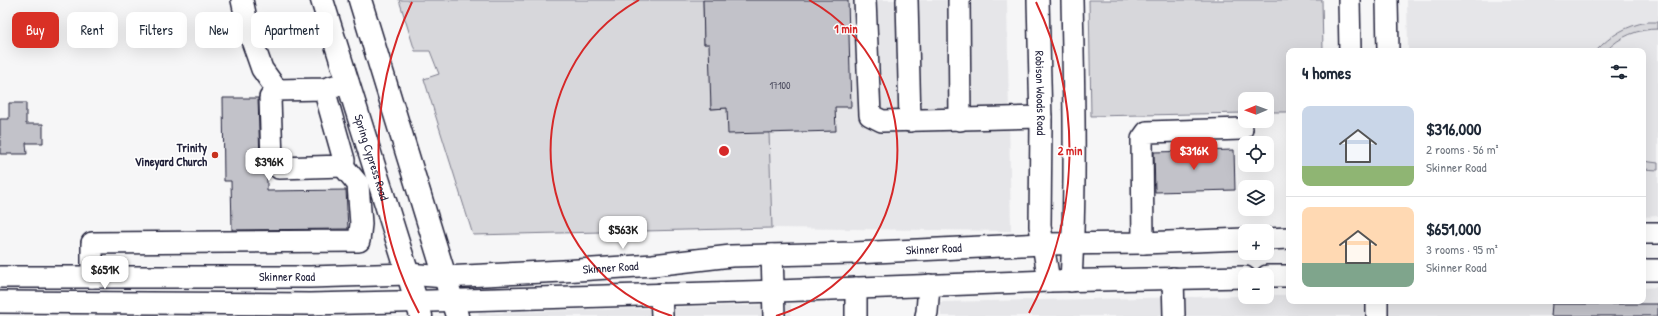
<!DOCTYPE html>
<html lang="en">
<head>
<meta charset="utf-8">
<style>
  body { margin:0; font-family:"Patrick Hand",sans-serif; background:#f2f2f3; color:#1f2937; height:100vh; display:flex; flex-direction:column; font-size:15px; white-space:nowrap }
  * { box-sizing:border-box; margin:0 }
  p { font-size:13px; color:#747a83 }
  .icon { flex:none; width:22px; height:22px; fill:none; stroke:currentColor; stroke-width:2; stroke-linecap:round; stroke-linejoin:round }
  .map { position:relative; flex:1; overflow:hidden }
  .drawer { position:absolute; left:1286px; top:48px; width:360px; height:256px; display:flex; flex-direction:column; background:#fff; border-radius:8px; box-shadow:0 4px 16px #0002 }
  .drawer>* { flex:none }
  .hud { position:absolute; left:12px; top:12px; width:380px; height:36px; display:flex; gap:8px }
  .needle { width:26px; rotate:269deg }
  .fabs { position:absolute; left:1238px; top:92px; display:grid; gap:8px }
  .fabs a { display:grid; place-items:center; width:36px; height:36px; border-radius:8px; background:#fff; box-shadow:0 4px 16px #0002; font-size:20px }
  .price { position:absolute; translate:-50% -34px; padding:0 9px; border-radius:8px; background:#fff; color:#222; font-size:13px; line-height:26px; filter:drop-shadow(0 1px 2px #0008) }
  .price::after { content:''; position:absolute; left:50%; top:24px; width:12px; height:9px; margin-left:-6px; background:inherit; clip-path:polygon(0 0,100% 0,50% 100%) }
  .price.active { background:#d93025; color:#fff }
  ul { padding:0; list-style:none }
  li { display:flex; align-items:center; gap:12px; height:100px; padding:0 16px }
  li+li { border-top:1px solid #e0e1e3 }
  li span { display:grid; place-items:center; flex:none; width:112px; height:80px; border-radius:8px; color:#555 }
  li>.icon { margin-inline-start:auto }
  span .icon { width:48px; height:48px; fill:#fffc; stroke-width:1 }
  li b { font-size:17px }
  h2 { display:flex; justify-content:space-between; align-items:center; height:48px; padding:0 16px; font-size:17px }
  .chip { padding:0 14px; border-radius:8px; background:#fff; box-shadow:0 4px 16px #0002; font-size:14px; line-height:36px }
  .chip.active { background:#d93025; color:#fff }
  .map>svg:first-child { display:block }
  .built { fill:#e6e6e9 }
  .green { fill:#d7d7db; stroke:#7c7c8b }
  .building { fill:#c2c2c9; stroke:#22223b }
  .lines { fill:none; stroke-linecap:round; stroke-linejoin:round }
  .minor-casing { stroke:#22223b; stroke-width:24 }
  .major-casing { stroke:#22223b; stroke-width:25 }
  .minor { stroke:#fff; stroke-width:21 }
  .major { stroke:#fff; stroke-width:22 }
  .ring { fill:none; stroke:#d62828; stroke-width:2 }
  .poi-dot { fill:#c8321e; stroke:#fff; stroke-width:1.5 }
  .labels { text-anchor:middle; stroke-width:3; stroke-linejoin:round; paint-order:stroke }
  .number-label { font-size:10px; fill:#4a4a5e }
  .street-label { font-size:12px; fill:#22223b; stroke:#fff }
  .poi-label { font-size:12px; font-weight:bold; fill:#22223b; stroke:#fff; text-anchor:end }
  .centre { fill:#d62828; stroke:#fff; stroke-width:2 }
  .ring-label { font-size:12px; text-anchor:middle; font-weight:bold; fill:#d62828; stroke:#fff; stroke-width:3; stroke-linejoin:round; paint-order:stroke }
</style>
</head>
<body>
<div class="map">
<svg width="1658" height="316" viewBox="0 0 1658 316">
  <rect width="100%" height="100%" fill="#f6f6f7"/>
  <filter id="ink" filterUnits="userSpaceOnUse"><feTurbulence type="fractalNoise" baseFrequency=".025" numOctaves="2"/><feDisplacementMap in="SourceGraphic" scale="8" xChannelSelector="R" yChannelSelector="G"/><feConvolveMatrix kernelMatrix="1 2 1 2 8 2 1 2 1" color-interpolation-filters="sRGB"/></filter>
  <g filter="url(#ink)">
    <g class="built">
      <polygon points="399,0 1007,0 1011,231 772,228 473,235 424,79 439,74 430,51 415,51"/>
      <polygon points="1407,0 1658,0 1658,216 1643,217 1643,51 1408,51"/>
      <polygon points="1658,287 1658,316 941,316 940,302 1245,296 1245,297 1267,297 1267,295 1289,295 1289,301 1643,301 1643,288"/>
      <polygon points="791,304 791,316 479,316 478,313"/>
    </g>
    <g class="green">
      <polygon points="399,0 703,0 704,44 714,44 711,109 727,108 769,133 772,228 473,235 424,79 439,74 430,51 415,51"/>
      <polygon points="1089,0 1322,0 1323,51 1289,51 1289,112 1267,112 1267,99 1245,99 1245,113 1091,116"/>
      <path d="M1647,22H1658V29C1638,29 1620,36 1606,51H1596C1611,35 1626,26 1647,22Z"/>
      <polygon points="1643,161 1658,163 1658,170 1643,169"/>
    </g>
    <g class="building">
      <polygon points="703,0 848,0 851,107 835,107 836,131 728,134 727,108 711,109 709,44 704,44"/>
      <polygon points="223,98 258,98 260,161 263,169 267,173 267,191 346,190 348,229 232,230 231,181 224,181"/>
      <polygon points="9,103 26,103 26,124 43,124 43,143 26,143 27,154 0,154 0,119 9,119"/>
      <polygon points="1234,150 1235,190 1155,192 1154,152"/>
      <polygon points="1552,304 1658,304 1658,316 1551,316"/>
    </g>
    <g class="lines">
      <defs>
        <g id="minor">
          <polyline points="242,0 249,32 262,69 277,90"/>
          <polyline points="865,0 870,115 882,121 1041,117"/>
          <polyline points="907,0 910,121"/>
          <polyline points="959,0 960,120"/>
          <path id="s1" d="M1038,0L1041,122L1040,226L1049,281"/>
          <polyline points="1349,0 1350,51"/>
          <polyline points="1387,0 1388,51"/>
          <polyline points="324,89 344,160 343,166 279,168 272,161 270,98 277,90 324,89 348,82"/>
          <polyline points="1643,233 1658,233"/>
          <polyline points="1267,239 1289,238"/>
          <polyline points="1143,243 1142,139 1147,132 1242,129"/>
          <polyline points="772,255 774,316"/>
          <polyline points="1643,270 1658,270"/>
          <polyline points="1267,276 1289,276"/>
          <path id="s2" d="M0,277H310L408,274L445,277L563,271L653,265L731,256L854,253L1043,244L1143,243L1245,239"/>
          <polyline points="92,277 92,243 359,241 361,224 358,184 343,166"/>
          <polyline points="1173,278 1174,316"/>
          <path d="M1071,281C1076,187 1074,94 1072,0"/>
          <polyline points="856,288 856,316"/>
          <polyline points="661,294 662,316"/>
          <polyline points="1377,301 1377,316"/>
          <polyline points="0,302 310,304 397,302 777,291 1049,281 1245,277"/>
          <polyline points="926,316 927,312 929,285"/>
        </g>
        <g id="major">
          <path id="s3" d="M322,0L421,316"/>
          <polyline points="360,0 457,316"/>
        </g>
      </defs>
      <use href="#minor" class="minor-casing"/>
      <use href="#major" class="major-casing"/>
      <use href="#minor" class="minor"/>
      <use href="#major" class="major"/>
    </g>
  </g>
  <g class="ring">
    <path d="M672 316A173 173 0 0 1 639 0M809 0A173 173 0 0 1 776 316"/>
    <path d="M419 313A346 346 0 0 1 412 2M1036 2A346 346 0 0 1 1029 313"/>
  </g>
  <circle class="poi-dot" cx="215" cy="155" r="4"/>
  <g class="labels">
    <g class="number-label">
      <text x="780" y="89">17100</text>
    </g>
    <g class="street-label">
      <text dy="4" stroke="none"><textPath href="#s1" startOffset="93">Robison Woods Road</textPath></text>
      <text dy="4" stroke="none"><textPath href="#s3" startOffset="165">Spring Cypress Road</textPath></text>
      <text dy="4" stroke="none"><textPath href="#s2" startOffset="935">Skinner Road</textPath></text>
      <text dy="4" stroke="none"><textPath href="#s2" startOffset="611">Skinner Road</textPath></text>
      <text dy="4" stroke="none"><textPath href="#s2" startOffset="287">Skinner Road</textPath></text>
    </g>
    <g class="poi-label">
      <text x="207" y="152">Trinity<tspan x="207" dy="14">Vineyard Church</tspan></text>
    </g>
  </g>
  <circle cx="724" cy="151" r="6" class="centre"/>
  <g class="ring-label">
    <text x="846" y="33">1 min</text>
    <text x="1070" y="155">2 min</text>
  </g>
</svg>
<div class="fabs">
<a><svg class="needle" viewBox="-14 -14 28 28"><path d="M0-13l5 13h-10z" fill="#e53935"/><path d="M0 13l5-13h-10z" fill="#747a83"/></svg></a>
<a><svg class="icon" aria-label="locate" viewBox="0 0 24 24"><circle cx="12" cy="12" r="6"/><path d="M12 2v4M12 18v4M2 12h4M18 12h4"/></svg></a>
<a><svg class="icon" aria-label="layers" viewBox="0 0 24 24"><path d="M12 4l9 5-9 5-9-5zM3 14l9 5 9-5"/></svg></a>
<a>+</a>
<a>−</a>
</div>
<b class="price active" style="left:1194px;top:171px">$316K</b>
<b class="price" style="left:269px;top:182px">$396K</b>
<b class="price" style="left:623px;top:250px">$563K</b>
<b class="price" style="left:105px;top:290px">$651K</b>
<div class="hud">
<a class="chip active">Buy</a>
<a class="chip">Rent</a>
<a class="chip">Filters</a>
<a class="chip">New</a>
<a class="chip">Apartment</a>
</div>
<section class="drawer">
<h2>4 homes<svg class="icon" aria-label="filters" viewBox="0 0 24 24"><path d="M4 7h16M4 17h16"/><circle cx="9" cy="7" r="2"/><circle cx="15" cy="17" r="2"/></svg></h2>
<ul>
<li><span style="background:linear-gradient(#c9d6e8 75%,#8fb573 0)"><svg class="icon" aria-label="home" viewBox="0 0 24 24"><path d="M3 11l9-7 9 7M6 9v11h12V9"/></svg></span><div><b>$316,000</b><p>2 rooms · 56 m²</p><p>Skinner Road</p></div></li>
<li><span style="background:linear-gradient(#ffd9b3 70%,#7fa58c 0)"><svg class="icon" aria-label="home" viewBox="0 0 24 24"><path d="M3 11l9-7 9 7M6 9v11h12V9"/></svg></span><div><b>$651,000</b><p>3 rooms · 95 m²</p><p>Skinner Road</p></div></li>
</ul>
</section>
</div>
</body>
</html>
